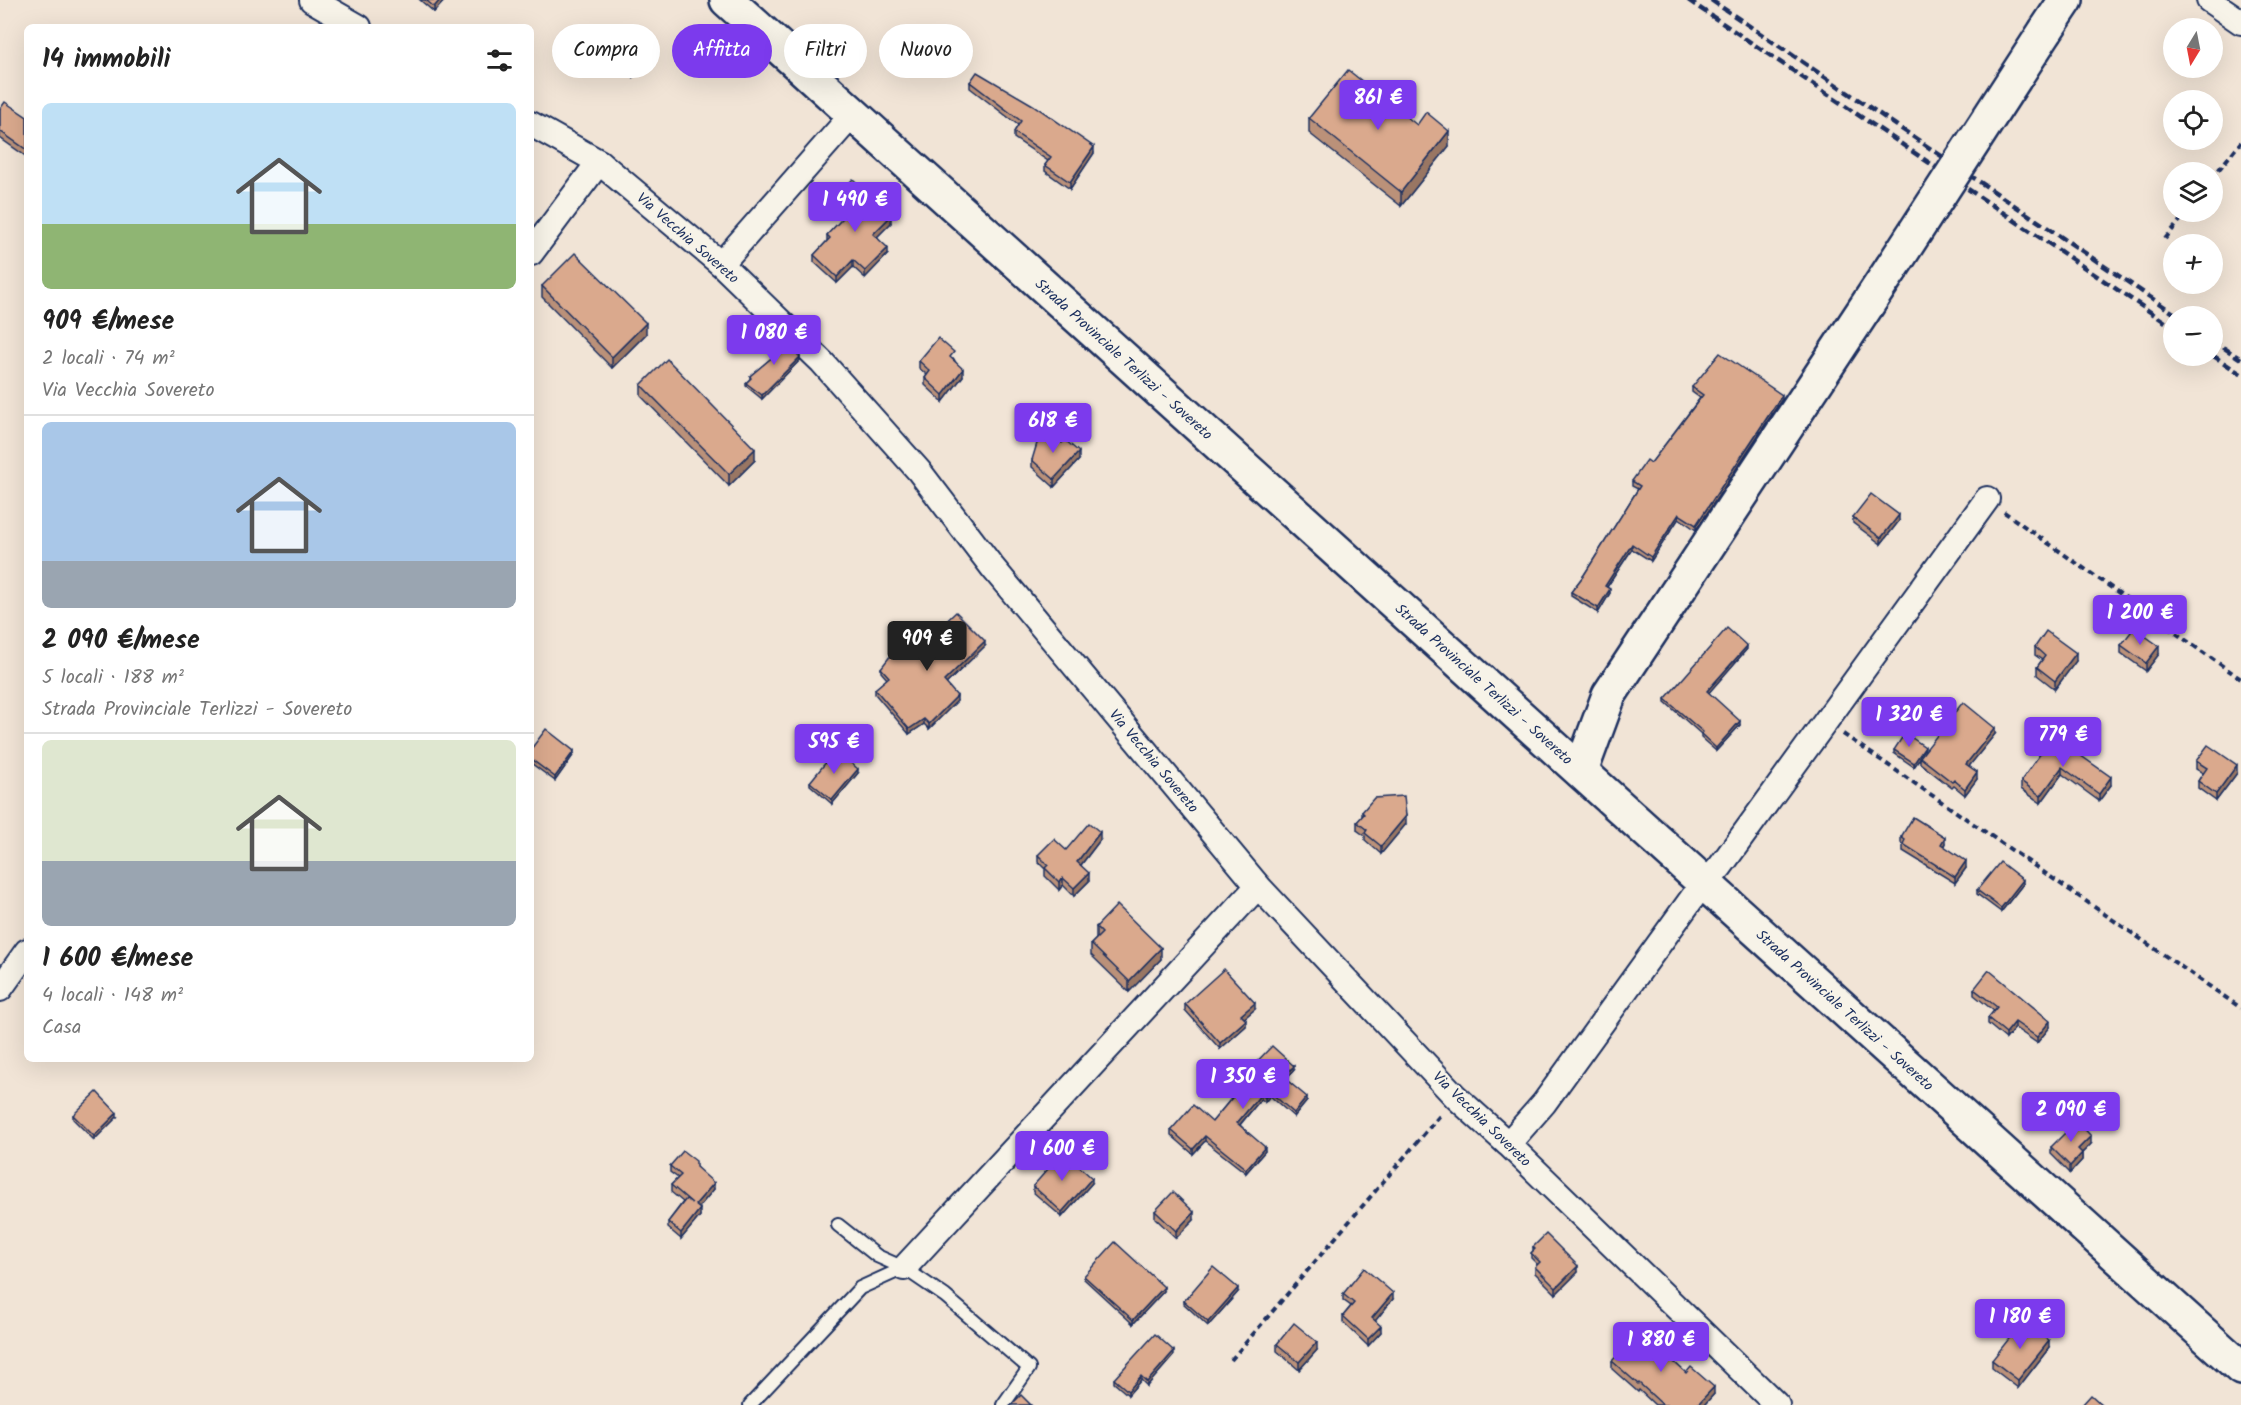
<!DOCTYPE html>
<html lang="it">
<head>
<meta charset="utf-8">
<style>
  body { margin:0; font-family:Kalam,sans-serif; background:#f6f6f6; color:#222; height:100vh; display:flex; flex-direction:column; font-size:22px; white-space:nowrap }
  * { box-sizing:border-box; margin:0 }
  p { font-size:20px; color:#767676 }
  .icon { flex:none; width:33px; height:33px; fill:none; stroke:currentColor; stroke-width:2; stroke-linecap:round; stroke-linejoin:round }
  .map { position:relative; flex:1; overflow:hidden }
  .panel { position:absolute; left:24px; top:24px; width:510px; height:1038px; display:flex; flex-direction:column; background:#fff; border-radius:9px; box-shadow:0 6px 24px #0002 }
  .panel>* { flex:none }
  .top-card { position:absolute; left:552px; top:24px; width:570px; height:54px; display:flex; gap:12px }
  .needle { width:39px; rotate:190deg }
  .fabs { position:absolute; left:2163px; top:18px; display:grid; gap:12px }
  .fabs a { display:grid; place-items:center; width:60px; height:60px; border-radius:50%; background:#fff; box-shadow:0 6px 24px #0002; font-size:30px }
  .price { position:absolute; translate:-50% -51px; padding:0 14px; border-radius:6px; background:#7c3aed; color:#fff; font-size:20px; line-height:39px; filter:drop-shadow(0 2px 3px #0008) }
  .price::after { content:''; position:absolute; left:50%; top:36px; width:18px; height:14px; margin-left:-9px; background:inherit; clip-path:polygon(0 0,100% 0,50% 100%) }
  .price.selected { background:#222; color:#fff }
  ul { padding:0; list-style:none }
  li { display:grid; align-content:center; gap:12px; height:318px; padding:0 18px }
  li+li { border-top:2px solid #e0e0e0 }
  li span { display:grid; place-items:center; height:186px; border-radius:9px; color:#555 }
  li>.icon { margin-inline-start:auto }
  span .icon { width:108px; height:108px; fill:#fffc; stroke-width:1 }
  li b { font-size:26px }
  h2 { display:flex; justify-content:space-between; align-items:center; height:72px; padding:0 18px; font-size:26px }
  .pill { padding:0 21px; border-radius:27px; background:#fff; box-shadow:0 6px 24px #0002; font-size:21px; line-height:54px }
  .pill.selected { background:#7c3aed; color:#fff }
  .map>svg:first-child { display:block }
  .lines { fill:none; stroke-linecap:round; stroke-linejoin:round }
  .lane-casing { stroke:#1b2f5e; stroke-width:16 }
  .street-casing { stroke:#1b2f5e; stroke-width:28 }
  .secondary-casing { stroke:#1b2f5e; stroke-width:38 }
  .path { stroke:#1b2f5e; stroke-width:4; stroke-dasharray:6 4.5; stroke-linecap:butt }
  .lane { stroke:#f7f3e8; stroke-width:12 }
  .street { stroke:#f7f3e8; stroke-width:24 }
  .secondary { stroke:#f7f3e8; stroke-width:33 }
  .rail { stroke:#1b2f5e; stroke-width:4.5; stroke-dasharray:9 4.5; stroke-linecap:butt }
  .secondary-bridge-casing { stroke:#1b2f5e; stroke-width:38; stroke-linecap:butt }
  .secondary-bridge { stroke:#f7f3e8; stroke-width:33 }
  .wall { fill:#bb9179; stroke:#1b2f5e; stroke-width:1.5 }
  .shaded-wall { fill:#997663; stroke:#1b2f5e; stroke-width:1.5 }
  .building { fill:#daa98d; stroke:#1b2f5e; stroke-width:1.5 }
  .labels { text-anchor:middle; stroke-width:4.5; stroke-linejoin:round; paint-order:stroke }
  .street-label { font-size:15px; fill:#1b2f5e; stroke:#f7f3e8 }
</style>
</head>
<body>
<div class="map">
<svg width="2241" height="1405" viewBox="0 0 2241 1405">
  <rect width="100%" height="100%" fill="#f1e4d6"/>
  <filter id="ink" filterUnits="userSpaceOnUse"><feTurbulence type="fractalNoise" baseFrequency=".0167" numOctaves="2"/><feDisplacementMap in="SourceGraphic" scale="12" xChannelSelector="R" yChannelSelector="G"/><feConvolveMatrix kernelMatrix="1 2 1 2 8 2 1 2 1" color-interpolation-filters="sRGB"/></filter>
  <g filter="url(#ink)">
    <g class="lines">
      <defs>
        <g id="lane">
          <polyline points="838,1225 877,1256 904,1268 945,1296 1029,1368 1003,1405"/>
          <polyline points="750,1405 860,1288 904,1268"/>
        </g>
        <g id="street">
          <polyline points="312,0 359,27"/>
          <polyline points="2209,0 2241,22"/>
          <polyline points="531,124 599,162 721,264 822,362 919,471 993,568 1258,886 1456,1097 1508,1144 1777,1405"/>
          <polyline points="531,253 599,162"/>
          <polyline points="721,264 853,114"/>
          <polyline points="0,989 27,951"/>
          <polyline points="1508,1144 1544,1103 1693,897 1720,867 1987,499"/>
          <polyline points="904,1268 1258,886"/>
        </g>
        <g id="secondary">
          <polyline points="727,0 2241,1368"/>
          <polyline points="2046,30 2066,0"/>
          <polyline points="1581,771 1609,695 1891,269"/>
        </g>
      </defs>
      <use href="#lane" class="lane-casing"/>
      <use href="#street" class="street-casing"/>
      <use href="#secondary" class="secondary-casing"/>
      <g class="path">
        <polyline points="2212,178 2241,142"/>
        <polyline points="2165,239 2187,212"/>
        <polyline points="2004,512 2241,679"/>
        <polyline points="1843,734 2241,1008"/>
        <polyline points="1231,1360 1442,1113"/>
      </g>
      <use href="#lane" class="lane"/>
      <use href="#street" class="street"/>
      <use href="#secondary" class="secondary"/>
      <g class="rail">
        <polyline points="1688,0 2174,328"/>
        <polyline points="1711,0 2178,316"/>
        <polyline points="2212,340 2241,359"/>
        <polyline points="2212,355 2241,374"/>
      </g>
      <defs>
        <polyline id="secondary-bridge" points="1891,269 2046,30"/>
      </defs>
      <use href="#secondary-bridge" class="secondary-bridge-casing"/>
      <use href="#secondary-bridge" class="secondary-bridge"/>
    </g>
    <g class="wall">
      <polygon points="420,0 445,0 434,12"/>
      <polygon points="614,59 645,60 633,77 614,63"/>
      <polygon points="970,82 1094,153 1070,189 1045,171 1045,165 1048,161 1014,138 1014,132 1018,125 970,88"/>
      <polygon points="0,109 27,117 27,157 0,138"/>
      <polygon points="1309,118 1417,125 1449,146 1401,206 1309,133"/>
      <polygon points="840,192 891,223 877,237 888,254 865,278 853,267 837,283 814,262 814,255 827,241 827,235 851,210 840,199"/>
      <polygon points="542,286 646,334 612,368 542,297"/>
      <polygon points="771,329 800,360 762,399 746,386 746,383 750,379 750,376 774,356"/>
      <polygon points="954,359 963,376 943,402 925,385 925,378 927,375 919,368 919,361"/>
      <polygon points="641,385 755,460 729,486 641,396"/>
      <polygon points="1692,387 1782,399 1696,530 1679,518 1651,561 1632,549 1607,587 1610,593 1598,613 1571,596 1571,592 1584,575 1638,489 1632,486 1632,481 1651,463 1700,398 1692,392"/>
      <polygon points="1032,460 1079,460 1054,487 1032,467"/>
      <polygon points="1853,517 1899,521 1881,544 1853,523"/>
      <polygon points="2121,645 2159,654 2146,671 2121,653"/>
      <polygon points="985,646 946,684 957,701 929,729 924,724 909,734 875,694 875,689 887,679 881,672 881,668 915,651"/>
      <polygon points="2035,647 2076,661 2055,689 2037,675 2037,667 2042,660 2035,655"/>
      <polygon points="1747,649 1708,693 1740,725 1716,751 1701,738 1701,734 1665,702 1665,699"/>
      <polygon points="1995,734 1969,766 1977,779 1965,795 1954,786 1952,788 1920,763 1920,758 1914,767 1894,753 1894,750 1925,751"/>
      <polygon points="2053,736 2111,785 2099,801 2062,774 2041,803 2021,789 2021,781"/>
      <polygon points="531,749 574,754 555,781 531,763"/>
      <polygon points="2196,761 2237,773 2216,801 2198,788 2198,781 2203,773 2196,769"/>
      <polygon points="858,773 832,804 810,785 810,782"/>
      <polygon points="1362,812 1406,824 1381,854 1365,840 1365,836 1357,830 1357,822 1362,817"/>
      <polygon points="1901,837 1945,843 1944,846 1966,868 1955,883 1903,851 1903,845 1901,843"/>
      <polygon points="1100,840 1081,865 1089,881 1074,896 1063,885 1059,890 1045,876 1045,869 1038,862 1038,855 1066,850"/>
      <polygon points="2023,884 2001,912 1977,894 1977,890"/>
      <polygon points="1096,927 1161,959 1129,992 1091,955 1091,944 1096,939"/>
      <polygon points="1974,989 2050,1027 2037,1043 2015,1028 2006,1039 1988,1024 1988,1018 1994,1011 1974,995"/>
      <polygon points="1185,1004 1255,1009 1244,1018 1246,1026 1220,1049 1185,1010"/>
      <polygon points="1294,1070 1286,1079 1307,1101 1294,1117 1270,1096 1265,1102 1261,1099 1240,1125 1265,1151 1246,1173 1205,1141 1193,1154 1171,1135 1171,1130 1212,1122 1244,1083 1242,1081 1242,1077"/>
      <polygon points="73,1115 117,1117 94,1140 73,1119"/>
      <polygon points="2091,1144 2082,1153 2082,1160 2070,1173 2051,1154 2051,1147"/>
      <polygon points="670,1166 696,1167 714,1189 698,1208 700,1216 681,1239 668,1228 668,1222 683,1202 671,1192 671,1185 678,1178 670,1172"/>
      <polygon points="1092,1183 1062,1217 1033,1192 1033,1186"/>
      <polygon points="1155,1211 1194,1220 1176,1238 1155,1218"/>
      <polygon points="1533,1247 1578,1272 1556,1294 1535,1273 1535,1267 1537,1264 1531,1258 1531,1253 1533,1251"/>
      <polygon points="1084,1276 1164,1291 1133,1324 1084,1279"/>
      <polygon points="1238,1292 1208,1326 1184,1304 1184,1301"/>
      <polygon points="1343,1294 1393,1299 1375,1321 1381,1332 1368,1346 1343,1322 1343,1316 1351,1306 1343,1300"/>
      <polygon points="1277,1344 1317,1350 1299,1370 1277,1351"/>
      <polygon points="1658,1347 1686,1373 1714,1394 1704,1405 1655,1405 1639,1390 1638,1392 1612,1369 1612,1361"/>
      <polygon points="2049,1348 2018,1388 1992,1368 1992,1360"/>
      <polygon points="1174,1355 1147,1386 1141,1380 1128,1395 1114,1383 1114,1379"/>
    </g>
    <g class="shaded-wall">
      <polygon points="440,0 445,0 434,12 434,7"/>
      <polygon points="645,57 645,60 633,77 633,73"/>
      <polygon points="1449,131 1449,146 1401,206 1401,192"/>
      <polygon points="1094,147 1094,153 1070,189 1070,182"/>
      <polygon points="891,216 891,223 873,241 873,234"/>
      <polygon points="888,248 888,254 865,278 865,271"/>
      <polygon points="853,260 853,267 837,283 837,277"/>
      <polygon points="646,323 646,334 612,368 612,357"/>
      <polygon points="800,357 800,360 762,399 762,395"/>
      <polygon points="963,369 963,376 943,402 943,395"/>
      <polygon points="1782,395 1782,399 1696,530 1696,525"/>
      <polygon points="755,449 755,460 729,486 729,474"/>
      <polygon points="1079,452 1079,460 1054,487 1054,479"/>
      <polygon points="1679,514 1679,518 1651,561 1651,557"/>
      <polygon points="1899,515 1899,521 1881,544 1881,538"/>
      <polygon points="1632,544 1632,549 1605,590 1605,586"/>
      <polygon points="1610,589 1610,593 1598,613 1598,608"/>
      <polygon points="985,641 985,646 944,686 944,681"/>
      <polygon points="1747,646 1747,649 1707,695 1707,691"/>
      <polygon points="2159,646 2159,654 2146,671 2146,663"/>
      <polygon points="2076,653 2076,661 2055,689 2055,681"/>
      <polygon points="957,696 957,701 929,729 929,724"/>
      <polygon points="924,719 924,724 909,734 909,729"/>
      <polygon points="1740,721 1740,725 1716,751 1716,748"/>
      <polygon points="1995,728 1995,734 1966,770 1966,764"/>
      <polygon points="1925,747 1925,751 1914,767 1914,763"/>
      <polygon points="574,751 574,754 555,781 555,777"/>
      <polygon points="2237,765 2237,773 2216,801 2216,794"/>
      <polygon points="2062,767 2062,774 2041,803 2041,796"/>
      <polygon points="858,769 858,773 832,804 832,800"/>
      <polygon points="1977,772 1977,779 1965,795 1965,789"/>
      <polygon points="2111,777 2111,785 2099,801 2099,794"/>
      <polygon points="1406,816 1406,824 1381,854 1381,846"/>
      <polygon points="1100,832 1100,840 1077,870 1077,862"/>
      <polygon points="1945,837 1945,843 1941,850 1941,844"/>
      <polygon points="1966,861 1966,868 1955,883 1955,877"/>
      <polygon points="1089,873 1089,881 1074,896 1074,888"/>
      <polygon points="1063,878 1063,885 1059,890 1059,882"/>
      <polygon points="2023,880 2023,884 2001,912 2001,908"/>
      <polygon points="1161,948 1161,959 1129,992 1129,981"/>
      <polygon points="1255,1003 1255,1009 1241,1021 1241,1015"/>
      <polygon points="1246,1020 1246,1026 1220,1049 1220,1043"/>
      <polygon points="2050,1021 2050,1027 2037,1043 2037,1037"/>
      <polygon points="2015,1022 2015,1028 2006,1039 2006,1033"/>
      <polygon points="1294,1066 1294,1070 1283,1082 1283,1077"/>
      <polygon points="1270,1092 1270,1096 1265,1102 1265,1098"/>
      <polygon points="1261,1094 1261,1099 1237,1128 1237,1123"/>
      <polygon points="1307,1097 1307,1101 1294,1117 1294,1113"/>
      <polygon points="117,1113 117,1117 94,1140 94,1136"/>
      <polygon points="1205,1136 1205,1141 1193,1154 1193,1149"/>
      <polygon points="2091,1136 2091,1144 2078,1157 2078,1149"/>
      <polygon points="1265,1147 1265,1151 1246,1173 1246,1169"/>
      <polygon points="2082,1153 2082,1160 2070,1173 2070,1166"/>
      <polygon points="1092,1178 1092,1183 1062,1217 1062,1212"/>
      <polygon points="714,1183 714,1189 695,1212 695,1205"/>
      <polygon points="700,1209 700,1216 681,1239 681,1233"/>
      <polygon points="1194,1212 1194,1220 1176,1238 1176,1231"/>
      <polygon points="1578,1266 1578,1272 1556,1294 1556,1288"/>
      <polygon points="1164,1287 1164,1291 1133,1324 1133,1320"/>
      <polygon points="1238,1288 1238,1292 1208,1326 1208,1322"/>
      <polygon points="1393,1293 1393,1299 1372,1325 1372,1318"/>
      <polygon points="1381,1326 1381,1332 1368,1346 1368,1339"/>
      <polygon points="2049,1341 2049,1348 2018,1388 2018,1380"/>
      <polygon points="1317,1342 1317,1350 1299,1370 1299,1362"/>
      <polygon points="1174,1351 1174,1355 1147,1386 1147,1382"/>
      <polygon points="1141,1376 1141,1380 1128,1395 1128,1391"/>
      <polygon points="1714,1387 1714,1394 1704,1405 1697,1405"/>
    </g>
    <g class="building">
      <polygon points="426,0 440,0 434,7"/>
      <polygon points="627,42 645,57 633,73 614,59"/>
      <polygon points="1348,70 1417,125 1426,112 1449,131 1401,192 1309,118"/>
      <polygon points="977,72 1033,105 1094,147 1070,182 1045,165 1051,157 1014,132 1021,121 970,82"/>
      <polygon points="5,102 27,117 27,150 0,131 0,109"/>
      <polygon points="853,179 891,216 873,234 888,248 865,271 853,260 837,277 814,255 830,238 827,235 854,206 840,192"/>
      <polygon points="575,253 646,323 612,357 542,286"/>
      <polygon points="771,329 800,357 762,395 746,383 751,378 750,376 775,355"/>
      <polygon points="938,338 954,352 950,357 963,369 943,395 925,378 930,371 919,361"/>
      <polygon points="1720,353 1782,395 1696,525 1679,514 1651,557 1632,544 1605,586 1610,589 1598,608 1571,592 1584,575 1640,486 1632,481 1647,460 1651,463 1703,395 1692,387"/>
      <polygon points="667,359 755,449 729,474 641,385"/>
      <polygon points="1047,430 1062,443 1065,440 1079,452 1054,479 1032,460 1038,440"/>
      <polygon points="1871,494 1899,515 1881,538 1853,517"/>
      <polygon points="956,612 985,641 944,681 957,696 929,724 924,719 909,729 875,689 889,677 881,668 905,637 915,651"/>
      <polygon points="1727,628 1747,646 1707,691 1740,721 1716,748 1701,734 1703,732 1665,699"/>
      <polygon points="2134,628 2159,646 2146,663 2121,645"/>
      <polygon points="2046,631 2076,653 2055,681 2037,667 2045,656 2035,647"/>
      <polygon points="1963,702 1995,728 1966,764 1977,772 1965,789 1954,780 1952,782 1920,757"/>
      <polygon points="546,729 574,751 555,777 531,759 531,749"/>
      <polygon points="1905,733 1925,747 1914,763 1894,750"/>
      <polygon points="2053,736 2111,777 2099,794 2062,767 2041,796 2021,781"/>
      <polygon points="2208,745 2237,765 2216,794 2198,781 2207,768 2196,761"/>
      <polygon points="836,750 858,769 832,800 810,782"/>
      <polygon points="1404,796 1406,816 1381,846 1365,833 1367,830 1357,822 1364,814 1362,812 1374,798"/>
      <polygon points="1913,817 1945,837 1941,844 1966,861 1955,877 1903,844 1905,840 1901,837"/>
      <polygon points="1089,823 1100,832 1077,862 1089,873 1074,888 1063,878 1059,882 1045,868 1048,865 1038,855 1054,839 1066,850"/>
      <polygon points="2000,862 2023,880 2001,908 1977,890"/>
      <polygon points="1117,905 1161,948 1129,981 1091,944 1102,933 1096,927"/>
      <polygon points="1224,969 1255,1003 1241,1015 1246,1020 1220,1043 1185,1004"/>
      <polygon points="1989,970 2050,1021 2037,1037 2015,1022 2006,1033 1988,1018 1997,1007 1974,989"/>
      <polygon points="1272,1046 1294,1066 1283,1077 1307,1097 1294,1113 1270,1092 1265,1098 1261,1094 1237,1123 1265,1147 1246,1169 1205,1136 1193,1149 1171,1130 1193,1105 1212,1122 1246,1081 1242,1077"/>
      <polygon points="97,1092 117,1113 94,1136 73,1115"/>
      <polygon points="2077,1121 2091,1136 2078,1149 2082,1153 2070,1166 2051,1147"/>
      <polygon points="683,1151 696,1161 696,1167 714,1183 695,1205 700,1209 681,1233 668,1222 686,1199 692,1203 671,1185 681,1175 670,1166"/>
      <polygon points="1063,1152 1092,1178 1062,1212 1033,1186"/>
      <polygon points="1173,1192 1194,1212 1176,1231 1155,1211"/>
      <polygon points="1546,1234 1578,1266 1556,1288 1535,1267 1540,1262 1531,1253 1535,1249 1533,1247"/>
      <polygon points="1115,1242 1164,1287 1133,1320 1084,1276"/>
      <polygon points="1213,1267 1238,1288 1208,1322 1184,1301"/>
      <polygon points="1364,1268 1393,1293 1372,1318 1381,1326 1368,1339 1343,1316 1354,1303 1343,1294"/>
      <polygon points="2023,1321 2049,1341 2018,1380 1992,1360"/>
      <polygon points="1294,1323 1317,1342 1299,1362 1277,1344"/>
      <polygon points="1644,1327 1658,1340 1654,1344 1686,1373 1691,1367 1714,1387 1697,1405 1663,1405 1639,1383 1638,1384 1612,1361"/>
      <polygon points="1155,1334 1174,1351 1147,1382 1141,1376 1128,1391 1114,1379"/>
      <polygon points="1021,1395 1031,1405 1011,1405"/>
      <polygon points="2091,1395 2102,1405 2082,1405"/>
    </g>
  </g>
  <g class="labels">
    <g class="street-label">
      <text transform="translate(688 238) rotate(41)" y="5">Via Vecchia Sovereto</text>
      <text transform="translate(1124 359) rotate(42)" y="5">Strada Provinciale Terlizzi - Sovereto</text>
      <text transform="translate(1484 684) rotate(42)" y="5">Strada Provinciale Terlizzi - Sovereto</text>
      <text transform="translate(1154 761) rotate(50)" y="5">Via Vecchia Sovereto</text>
      <text transform="translate(1845 1010) rotate(42)" y="5">Strada Provinciale Terlizzi - Sovereto</text>
      <text transform="translate(1482 1119) rotate(44)" y="5">Via Vecchia Sovereto</text>
    </g>
  </g>
</svg>
<div class="fabs">
<a><svg class="needle" viewBox="-14 -14 28 28"><path d="M0-13l5 13h-10z" fill="#e53935"/><path d="M0 13l5-13h-10z" fill="#767676"/></svg></a>
<a><svg class="icon" aria-label="locate" viewBox="0 0 24 24"><circle cx="12" cy="12" r="6"/><path d="M12 2v4M12 18v4M2 12h4M18 12h4"/></svg></a>
<a><svg class="icon" aria-label="layers" viewBox="0 0 24 24"><path d="M12 4l9 5-9 5-9-5zM3 14l9 5 9-5"/></svg></a>
<a>+</a>
<a>−</a>
</div>
<b class="price" style="left:1378px;top:131px">861 €</b>
<b class="price" style="left:855px;top:233px">1 490 €</b>
<b class="price" style="left:774px;top:366px">1 080 €</b>
<b class="price" style="left:1053px;top:454px">618 €</b>
<b class="price" style="left:2140px;top:646px">1 200 €</b>
<b class="price selected" style="left:927px;top:672px">909 €</b>
<b class="price" style="left:1909px;top:748px">1 320 €</b>
<b class="price" style="left:2063px;top:768px">779 €</b>
<b class="price" style="left:834px;top:775px">595 €</b>
<b class="price" style="left:1243px;top:1110px">1 350 €</b>
<b class="price" style="left:2071px;top:1143px">2 090 €</b>
<b class="price" style="left:1062px;top:1182px">1 600 €</b>
<b class="price" style="left:2020px;top:1350px">1 180 €</b>
<b class="price" style="left:1661px;top:1373px">1 880 €</b>
<div class="top-card">
<a class="pill">Compra</a>
<a class="pill selected">Affitta</a>
<a class="pill">Filtri</a>
<a class="pill">Nuovo</a>
</div>
<section class="panel">
<h2>14 immobili<svg class="icon" aria-label="filters" viewBox="0 0 24 24"><path d="M4 7h16M4 17h16"/><circle cx="9" cy="7" r="2"/><circle cx="15" cy="17" r="2"/></svg></h2>
<ul>
<li><span style="background:linear-gradient(#bfe0f5 65%,#8fb573 0)"><svg class="icon" aria-label="home" viewBox="0 0 24 24"><path d="M3 11l9-7 9 7M6 9v11h12V9"/></svg></span><div><b>909 €/mese</b><p>2 locali · 74 m²</p><p>Via Vecchia Sovereto</p></div></li>
<li><span style="background:linear-gradient(#a9c7e8 75%,#9aa5b1 0)"><svg class="icon" aria-label="home" viewBox="0 0 24 24"><path d="M3 11l9-7 9 7M6 9v11h12V9"/></svg></span><div><b>2 090 €/mese</b><p>5 locali · 188 m²</p><p>Strada Provinciale Terlizzi - Sovereto</p></div></li>
<li><span style="background:linear-gradient(#dfe7d0 65%,#9aa5b1 0)"><svg class="icon" aria-label="home" viewBox="0 0 24 24"><path d="M3 11l9-7 9 7M6 9v11h12V9"/></svg></span><div><b>1 600 €/mese</b><p>4 locali · 148 m²</p><p>Casa</p></div></li>
</ul>
</section>
</div>
</body>
</html>
